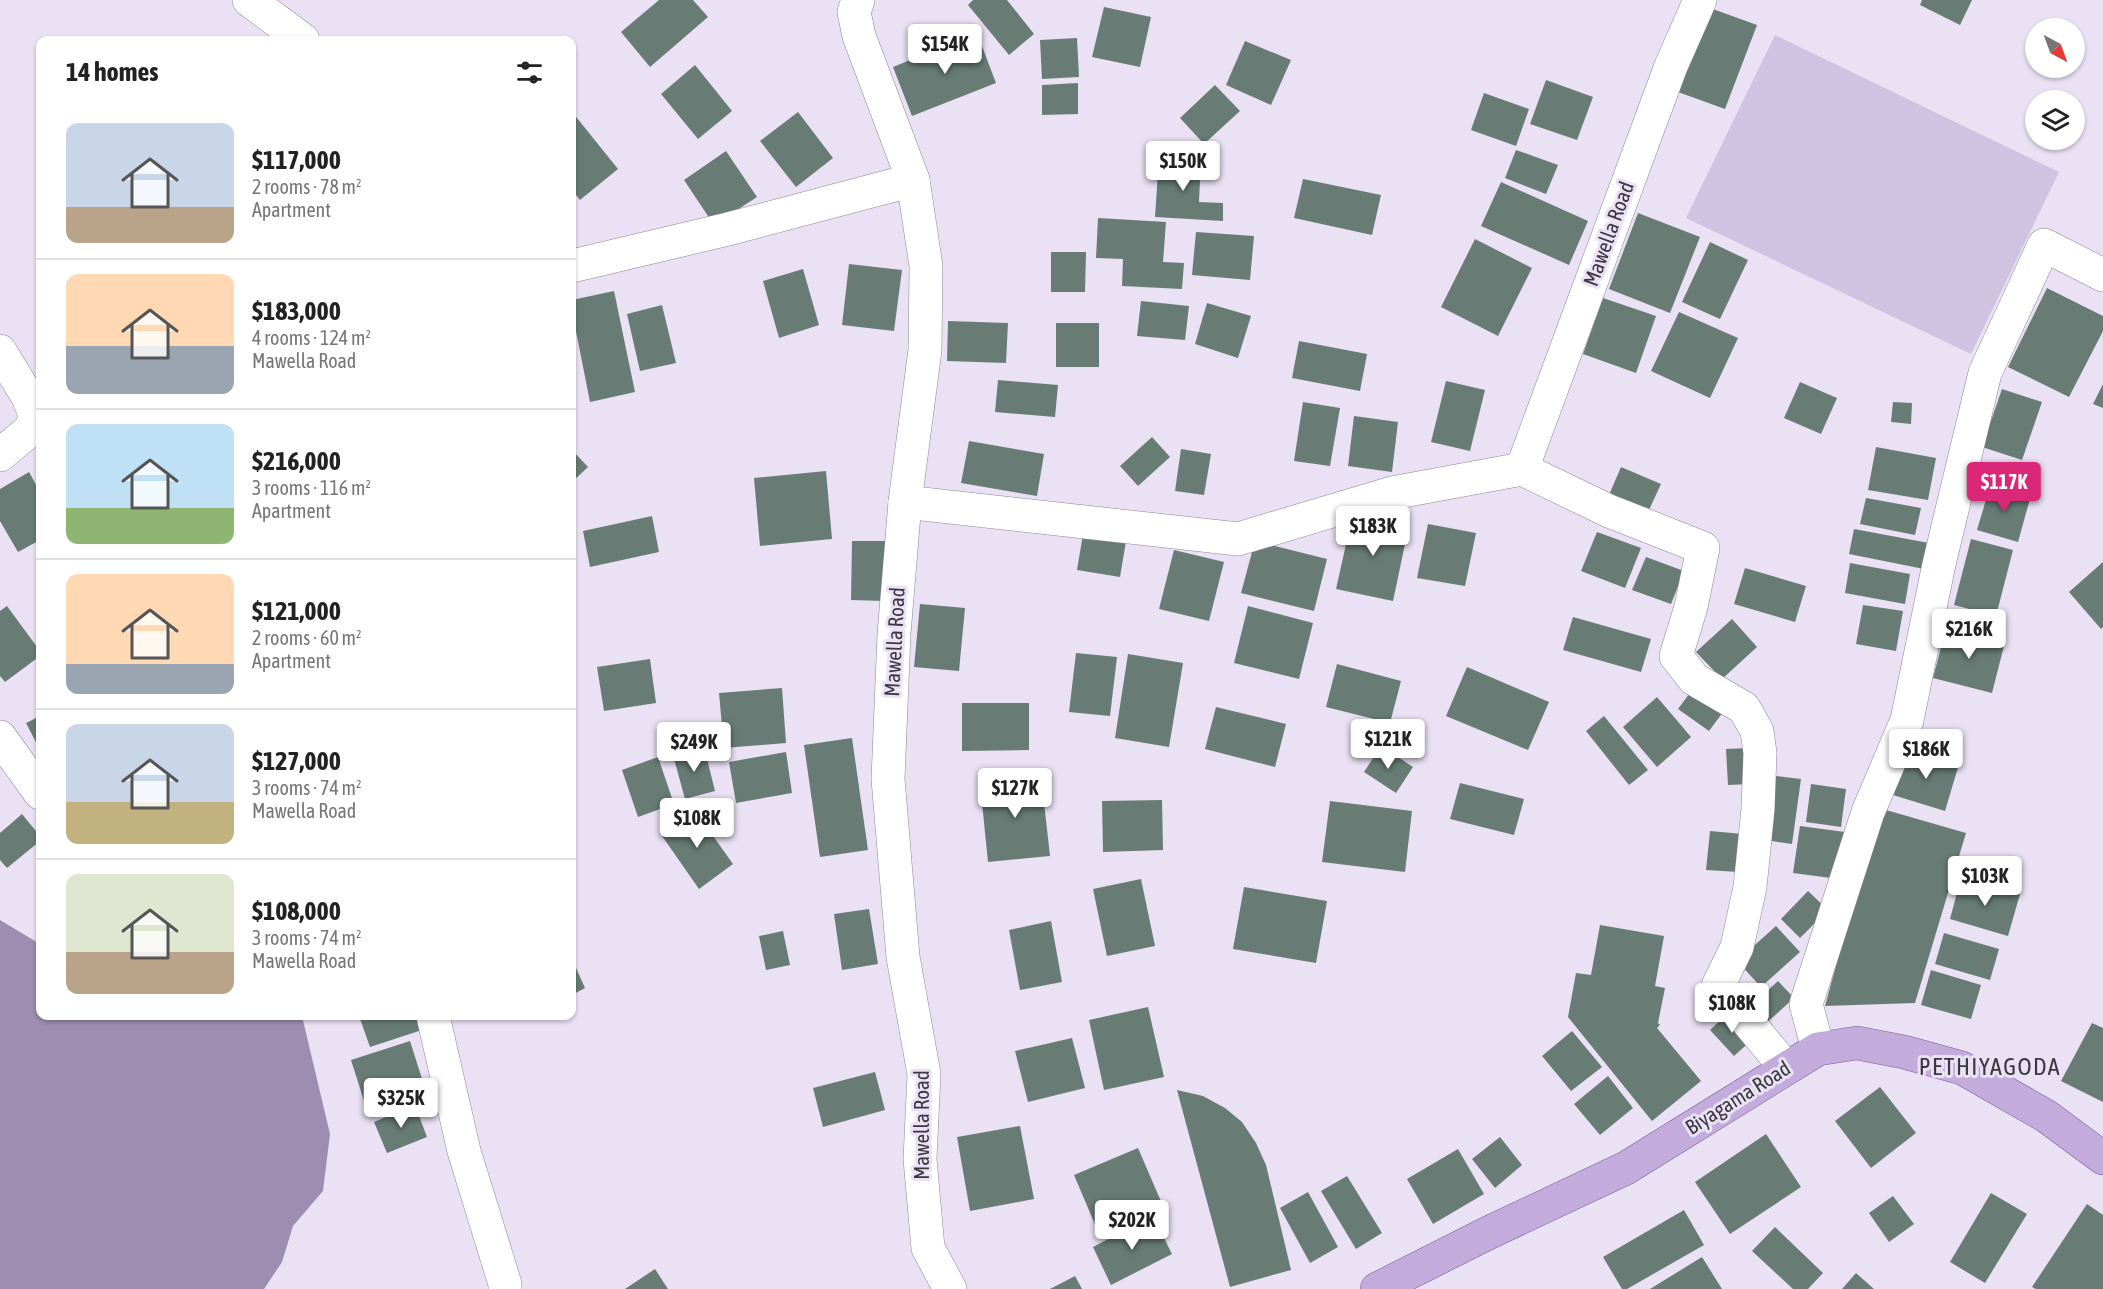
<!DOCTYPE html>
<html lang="en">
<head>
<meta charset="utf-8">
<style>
  body { margin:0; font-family:"Asap Condensed",sans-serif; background:#f2f2f2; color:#222; height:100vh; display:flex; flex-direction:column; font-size:22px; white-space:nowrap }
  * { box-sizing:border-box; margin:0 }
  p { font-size:20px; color:#767676 }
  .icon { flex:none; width:33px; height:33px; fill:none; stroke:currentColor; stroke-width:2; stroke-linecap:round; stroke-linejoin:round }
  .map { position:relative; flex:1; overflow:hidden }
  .drawer { position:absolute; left:36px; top:36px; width:540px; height:984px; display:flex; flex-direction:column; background:#fff; border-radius:12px; box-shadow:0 2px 4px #0004 }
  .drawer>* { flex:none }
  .needle { width:39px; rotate:139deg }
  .buttons { position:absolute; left:2025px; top:18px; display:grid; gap:12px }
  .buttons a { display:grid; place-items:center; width:60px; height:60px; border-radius:50%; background:#fff; box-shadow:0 2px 4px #0004; font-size:30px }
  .price { position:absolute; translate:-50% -51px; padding:0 14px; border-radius:6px; background:#fff; color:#222; font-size:20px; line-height:39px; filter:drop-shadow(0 2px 3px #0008) }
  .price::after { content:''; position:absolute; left:50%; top:36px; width:18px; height:14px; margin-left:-9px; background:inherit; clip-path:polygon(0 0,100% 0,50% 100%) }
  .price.selected { background:#db2777; color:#fff }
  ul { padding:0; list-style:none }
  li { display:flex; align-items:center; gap:18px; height:150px; padding:0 30px }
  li+li { border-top:2px solid #e0e0e0 }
  li span { display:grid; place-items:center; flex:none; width:168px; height:120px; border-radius:12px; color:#555 }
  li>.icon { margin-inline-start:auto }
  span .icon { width:72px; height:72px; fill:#fffc; stroke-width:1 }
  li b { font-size:26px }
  h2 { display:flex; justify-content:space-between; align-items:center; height:72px; padding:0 30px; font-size:26px }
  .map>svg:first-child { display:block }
  .green { fill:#d0c2e1 }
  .water { fill:#9d8db0 }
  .building { fill:#687c75 }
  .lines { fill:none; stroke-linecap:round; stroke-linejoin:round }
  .street-casing { stroke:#8d8596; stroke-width:34 }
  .primary-casing { stroke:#795e96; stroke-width:34 }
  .street { stroke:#fff; stroke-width:33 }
  .primary { stroke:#c3abdc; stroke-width:33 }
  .labels { text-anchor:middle; stroke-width:6; stroke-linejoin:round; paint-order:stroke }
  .street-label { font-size:21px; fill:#3a373e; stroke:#eae1f4 }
  .quarter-label { font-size:24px; letter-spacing:1.5px; fill:#3a373e; stroke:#eae1f4 }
</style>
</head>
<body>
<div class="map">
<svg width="2103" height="1289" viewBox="0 0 2103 1289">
  <rect width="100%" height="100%" fill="#eae1f4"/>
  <polygon class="green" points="1775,35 2059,172 1971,354 1686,218"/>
  <polygon class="water" points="0,920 40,944 40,1016 302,1016 330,1134 323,1191 293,1226 282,1262 264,1289 0,1289"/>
  <g class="building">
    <polygon points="659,0 693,0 708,17 650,67 621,32"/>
    <polygon points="973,0 1007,0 1034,34 1009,55 968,5"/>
    <polygon points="1922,0 1972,0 1960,25 1920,5"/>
    <polygon points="1104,7 1151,17 1140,67 1092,57"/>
    <polygon points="1710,8 1757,25 1725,109 1678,92"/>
    <polygon points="977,33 996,83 912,116 893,67"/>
    <polygon points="1077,38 1079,77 1042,79 1040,40"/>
    <polygon points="1245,41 1291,60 1271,105 1226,85"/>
    <polygon points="695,65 732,111 698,139 661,94"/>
    <polygon points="1546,80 1593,97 1577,140 1530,124"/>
    <polygon points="1078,83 1078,114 1042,115 1042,85"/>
    <polygon points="1215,85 1240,111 1204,144 1180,118"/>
    <polygon points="1484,93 1529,109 1516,146 1471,130"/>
    <polygon points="798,112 833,158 796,187 760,141"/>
    <polygon points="573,113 618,169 580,200 572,190 572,114"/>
    <polygon points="1516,150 1558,165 1546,194 1505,178"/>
    <polygon points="726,151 757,197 714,225 684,180"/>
    <polygon points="1159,157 1201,159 1199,202 1223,203 1223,221 1155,217"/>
    <polygon points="1303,179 1381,195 1372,235 1294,218"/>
    <polygon points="1501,182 1588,221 1569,265 1481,226"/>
    <polygon points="1638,213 1700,237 1670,313 1609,289"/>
    <polygon points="1098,218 1166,222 1163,262 1184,263 1182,289 1122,286 1123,259 1096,258"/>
    <polygon points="1196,232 1254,236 1250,280 1192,275"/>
    <polygon points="1475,239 1532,268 1498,336 1441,307"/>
    <polygon points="1710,242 1748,260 1720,319 1682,302"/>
    <polygon points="1051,252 1086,252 1085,292 1051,292"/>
    <polygon points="849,264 902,270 894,331 842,325"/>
    <polygon points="803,269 819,325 779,338 763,281"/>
    <polygon points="2047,288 2103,316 2103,331 2069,397 2008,367"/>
    <polygon points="614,291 635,392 590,402 572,311 572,300"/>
    <polygon points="1603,298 1656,316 1636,373 1583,354"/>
    <polygon points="1141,301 1189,306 1185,340 1137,336"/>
    <polygon points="1207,303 1251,316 1238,358 1195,344"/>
    <polygon points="662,305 676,363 640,371 627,314"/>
    <polygon points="1679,312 1738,338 1710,398 1651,371"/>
    <polygon points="948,321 1008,323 1006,363 947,361"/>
    <rect x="1056" y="323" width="43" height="44"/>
    <polygon points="1299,341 1367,354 1360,391 1292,378"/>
    <polygon points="998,380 1058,385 1055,417 995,412"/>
    <polygon points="1446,381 1485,390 1470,451 1431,442"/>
    <polygon points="1800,382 1837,398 1821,434 1784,418"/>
    <polygon points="2103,384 2103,408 2093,404"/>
    <polygon points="2002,389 2042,402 2022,460 1982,447"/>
    <polygon points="1303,402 1340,408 1330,466 1294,461"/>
    <polygon points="1893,402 1912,403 1911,424 1891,422"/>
    <polygon points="1354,416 1398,422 1392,472 1348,466"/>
    <polygon points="1152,437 1170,457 1138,486 1120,466"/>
    <polygon points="969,441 1044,454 1037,496 961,483"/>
    <polygon points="1876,447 1936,458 1928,500 1868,490"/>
    <polygon points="1181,449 1211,454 1204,495 1175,491"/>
    <polygon points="572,450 588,467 572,482"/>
    <polygon points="1621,467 1661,484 1648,512 1609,495"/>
    <polygon points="826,471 832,539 760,546 754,478"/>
    <polygon points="29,472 40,492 40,540 18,552 0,521 0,489"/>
    <polygon points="1991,483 2031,495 2018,542 1977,530"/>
    <polygon points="1866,498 1921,508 1915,535 1860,524"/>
    <polygon points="1353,513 1409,525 1393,601 1336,589"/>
    <polygon points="652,516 659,552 590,567 583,531"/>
    <polygon points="1428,524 1476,533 1465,586 1417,578"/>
    <polygon points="1854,529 1929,543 1924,569 1849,554"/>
    <polygon points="1597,532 1641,548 1625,588 1581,571"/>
    <polygon points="1083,534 1126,541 1120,577 1077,570"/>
    <polygon points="1971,539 2013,550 1996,616 1954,605"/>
    <polygon points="852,541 886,541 885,601 851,600"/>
    <polygon points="1255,541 1327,559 1314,611 1241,593"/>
    <polygon points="1174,550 1224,562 1209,621 1159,609"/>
    <polygon points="1646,557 1684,571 1671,604 1632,590"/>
    <polygon points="2103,562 2103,627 2101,629 2069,592"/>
    <polygon points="1850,563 1910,574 1905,604 1845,593"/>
    <polygon points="1745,568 1806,586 1795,622 1734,604"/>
    <polygon points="920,604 965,608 959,671 914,667"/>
    <polygon points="1863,605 1903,611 1896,651 1856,644"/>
    <polygon points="7,606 40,651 40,656 5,682 0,676 0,611"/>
    <polygon points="1248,606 1313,623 1299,679 1234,663"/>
    <polygon points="1573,617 1651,639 1641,672 1563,650"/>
    <polygon points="1732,619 1757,647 1722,679 1696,652"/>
    <polygon points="1946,628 2005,642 1992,693 1933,678"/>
    <polygon points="1076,653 1117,657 1110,716 1069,712"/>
    <polygon points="1128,654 1183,663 1169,747 1115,738"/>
    <polygon points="650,659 656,703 604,711 597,667"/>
    <polygon points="1337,664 1401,681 1390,723 1326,707"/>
    <polygon points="1467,667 1549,702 1528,750 1446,716"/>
    <polygon points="1695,686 1726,708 1709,731 1678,709"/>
    <polygon points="782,688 786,743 724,748 719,693"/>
    <polygon points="1657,697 1691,737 1657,767 1623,727"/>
    <polygon points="962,703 1029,703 1029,750 962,751"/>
    <polygon points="1216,707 1286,724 1275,767 1205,749"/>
    <polygon points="40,716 40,750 26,723"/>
    <polygon points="1604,716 1648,770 1629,785 1586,731"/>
    <polygon points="852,738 868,850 820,857 804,745"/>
    <polygon points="1381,746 1413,767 1396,793 1364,772"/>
    <polygon points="704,747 715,791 685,799 673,755"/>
    <polygon points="1749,748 1751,784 1728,785 1726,749"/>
    <polygon points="1907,749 1959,764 1945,811 1893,795"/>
    <polygon points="786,752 792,793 736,803 729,762"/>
    <polygon points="658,757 674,804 638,817 622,770"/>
    <polygon points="1768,775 1801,779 1792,844 1759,839"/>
    <polygon points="1041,776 1050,856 988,862 980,783"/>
    <polygon points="1460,783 1524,799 1514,835 1450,819"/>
    <polygon points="1811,784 1846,789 1841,827 1806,822"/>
    <polygon points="1162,800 1163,850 1103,852 1102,801"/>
    <polygon points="1330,801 1412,811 1405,872 1322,862"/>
    <polygon points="1879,808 1966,833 1915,1003 1825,1006"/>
    <polygon points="694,809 733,864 699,889 660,833"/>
    <polygon points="22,814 40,836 40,841 7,868 0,860 0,833"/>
    <polygon points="1800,826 1845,832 1839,879 1793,873"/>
    <polygon points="1710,831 1743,834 1739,872 1706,870"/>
    <polygon points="1961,878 2020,894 2008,936 1950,919"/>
    <polygon points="1141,879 1155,946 1107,956 1093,889"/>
    <polygon points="1244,887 1327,901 1316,963 1233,949"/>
    <polygon points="1808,891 1828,910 1800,938 1781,919"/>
    <polygon points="869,909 878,964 842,970 834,914"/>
    <polygon points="1051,921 1062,982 1020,990 1009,930"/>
    <polygon points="1600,925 1664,936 1655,986 1665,988 1658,1023 1660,1025 1657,1028 1701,1081 1652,1121 1568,1017 1576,973 1591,975"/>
    <polygon points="1776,926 1800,952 1761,987 1737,961"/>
    <polygon points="783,931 790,965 766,970 759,936"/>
    <polygon points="1944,933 1999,949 1990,980 1935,964"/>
    <polygon points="572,959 585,988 572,995"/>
    <polygon points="1931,970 1981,985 1971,1019 1921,1005"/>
    <polygon points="1778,981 1794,998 1763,1026 1748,1009"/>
    <polygon points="1148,1007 1164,1077 1104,1090 1089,1020"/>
    <polygon points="1729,1012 1754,1038 1734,1056 1710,1030"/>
    <polygon points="359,1016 417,1016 422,1030 370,1047"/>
    <polygon points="2092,1023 2103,1028 2103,1102 2061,1081"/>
    <polygon points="1572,1031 1602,1067 1571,1091 1542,1056"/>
    <polygon points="1072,1038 1085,1088 1028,1102 1015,1051"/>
    <polygon points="410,1041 424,1085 365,1104 351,1060"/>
    <polygon points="875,1072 885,1110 823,1127 813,1088"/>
    <polygon points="1608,1076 1633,1108 1600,1135 1574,1104"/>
    <polygon points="1880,1087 1916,1133 1871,1168 1835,1121"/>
    <polygon points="1177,1090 1203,1096 1225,1108 1242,1122 1256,1143 1266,1165 1291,1270 1230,1287"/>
    <polygon points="415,1105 427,1137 387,1153 374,1122"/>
    <polygon points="1020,1126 1034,1199 970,1211 957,1137"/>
    <polygon points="1766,1134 1801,1187 1730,1234 1695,1182"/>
    <polygon points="1500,1137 1522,1165 1495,1188 1472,1159"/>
    <polygon points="1138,1148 1163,1206 1099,1234 1074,1175"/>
    <polygon points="1458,1149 1484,1194 1433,1224 1407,1179"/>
    <polygon points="1347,1176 1382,1233 1356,1249 1321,1191"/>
    <polygon points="1308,1192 1338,1247 1310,1263 1280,1208"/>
    <polygon points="1991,1193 2027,1214 1985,1283 1950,1262"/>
    <polygon points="1893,1196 1914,1224 1889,1242 1869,1213"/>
    <polygon points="2087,1204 2103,1215 2103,1289 2036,1289 2032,1287"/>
    <polygon points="1684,1210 1704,1245 1627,1289 1622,1289 1603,1257"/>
    <polygon points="1153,1216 1172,1254 1111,1285 1093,1247"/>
    <polygon points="1775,1227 1823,1273 1808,1289 1793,1289 1752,1251"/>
    <polygon points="1702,1257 1722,1289 1650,1289"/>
    <polygon points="655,1269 668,1289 625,1289"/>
    <polygon points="1856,1273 1874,1289 1842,1289"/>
    <polygon points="1075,1276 1082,1289 1050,1289"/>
  </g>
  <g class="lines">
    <defs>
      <g id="street">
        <polyline points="249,0 303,40"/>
        <polyline points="858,0 854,12 859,36 913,180 926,266 925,350 905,502 894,634 888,779 903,957 924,1074 920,1159 928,1248 950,1289"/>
        <polyline points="572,266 728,229 913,180"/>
        <polyline points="0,351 28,397 36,417 30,430 0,455"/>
        <polyline points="1522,469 1671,66 1700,0"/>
        <polyline points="905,502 1238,539 1392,493 1522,469 1609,511 1703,548 1691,607 1676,656 1694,679 1744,708 1757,731 1760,753 1758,809 1750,887 1737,947 1718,986 1786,1068"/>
        <polyline points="0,737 40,793"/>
        <polyline points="433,1016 464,1151 505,1284 505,1289"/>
        <polyline points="1818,1049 1806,1004 1868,812 1907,720 1939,564 1985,373 2044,245 2103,275"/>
      </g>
      <polyline id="primary" points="1377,1289 1488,1233 1626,1168 1818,1049 1857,1043 1904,1052 1962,1068 2046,1116 2103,1158"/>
    </defs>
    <use href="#street" class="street-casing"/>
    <use href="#primary" class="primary-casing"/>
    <use href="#street" class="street"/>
    <use href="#primary" class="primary"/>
  </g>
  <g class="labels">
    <g class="street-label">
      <text transform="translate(1609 234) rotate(-70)" y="7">Mawella Road</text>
      <text transform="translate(895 642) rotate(-87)" y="7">Mawella Road</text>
      <text transform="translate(1738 1098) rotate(-32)" y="7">Biyagama Road</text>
      <text transform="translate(922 1125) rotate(-90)" y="7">Mawella Road</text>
    </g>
    <g class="quarter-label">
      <text x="1990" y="1075">PETHIYAGODA</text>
    </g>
  </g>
</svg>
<div class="buttons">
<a><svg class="needle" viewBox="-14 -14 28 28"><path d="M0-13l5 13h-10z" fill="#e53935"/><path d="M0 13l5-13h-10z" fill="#767676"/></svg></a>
<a><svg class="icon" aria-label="layers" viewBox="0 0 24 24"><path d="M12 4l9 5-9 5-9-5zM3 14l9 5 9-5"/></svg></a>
</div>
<b class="price" style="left:945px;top:75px">$154K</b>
<b class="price" style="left:1183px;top:192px">$150K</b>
<b class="price selected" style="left:2004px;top:513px">$117K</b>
<b class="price" style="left:1373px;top:557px">$183K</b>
<b class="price" style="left:1969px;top:660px">$216K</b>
<b class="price" style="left:1388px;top:770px">$121K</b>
<b class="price" style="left:694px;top:773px">$249K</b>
<b class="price" style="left:1926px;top:780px">$186K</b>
<b class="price" style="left:1015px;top:819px">$127K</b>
<b class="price" style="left:697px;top:849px">$108K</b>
<b class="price" style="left:1985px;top:907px">$103K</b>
<b class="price" style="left:1732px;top:1034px">$108K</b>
<b class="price" style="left:401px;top:1129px">$325K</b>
<b class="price" style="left:1132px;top:1251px">$202K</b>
<section class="drawer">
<h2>14 homes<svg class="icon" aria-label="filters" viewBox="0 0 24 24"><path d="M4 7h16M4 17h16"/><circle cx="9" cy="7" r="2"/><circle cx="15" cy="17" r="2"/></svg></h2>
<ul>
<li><span style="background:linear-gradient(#c9d6e8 70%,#b9a48a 0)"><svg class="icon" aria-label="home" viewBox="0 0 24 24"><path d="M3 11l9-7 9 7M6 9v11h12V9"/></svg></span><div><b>$117,000</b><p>2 rooms · 78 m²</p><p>Apartment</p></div></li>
<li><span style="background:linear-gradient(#ffd9b3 60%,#9aa5b1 0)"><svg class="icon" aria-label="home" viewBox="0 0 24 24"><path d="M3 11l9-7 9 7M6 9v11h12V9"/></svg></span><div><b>$183,000</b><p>4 rooms · 124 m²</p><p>Mawella Road</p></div></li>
<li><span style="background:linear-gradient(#bfe0f5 70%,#8fb573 0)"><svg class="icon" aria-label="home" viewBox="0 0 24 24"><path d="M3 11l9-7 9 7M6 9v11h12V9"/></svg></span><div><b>$216,000</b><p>3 rooms · 116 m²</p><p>Apartment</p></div></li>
<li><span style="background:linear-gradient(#ffd9b3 75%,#9aa5b1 0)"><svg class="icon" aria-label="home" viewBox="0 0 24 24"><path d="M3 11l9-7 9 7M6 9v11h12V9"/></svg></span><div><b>$121,000</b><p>2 rooms · 60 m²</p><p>Apartment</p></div></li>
<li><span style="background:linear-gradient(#c9d6e8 65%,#c2b280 0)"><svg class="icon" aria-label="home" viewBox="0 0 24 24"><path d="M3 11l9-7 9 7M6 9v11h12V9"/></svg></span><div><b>$127,000</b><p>3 rooms · 74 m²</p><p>Mawella Road</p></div></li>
<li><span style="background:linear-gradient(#dfe7d0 65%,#b9a48a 0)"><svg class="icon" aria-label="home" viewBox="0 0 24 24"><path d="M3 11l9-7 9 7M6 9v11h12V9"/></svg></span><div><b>$108,000</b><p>3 rooms · 74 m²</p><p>Mawella Road</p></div></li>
</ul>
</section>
</div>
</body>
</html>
